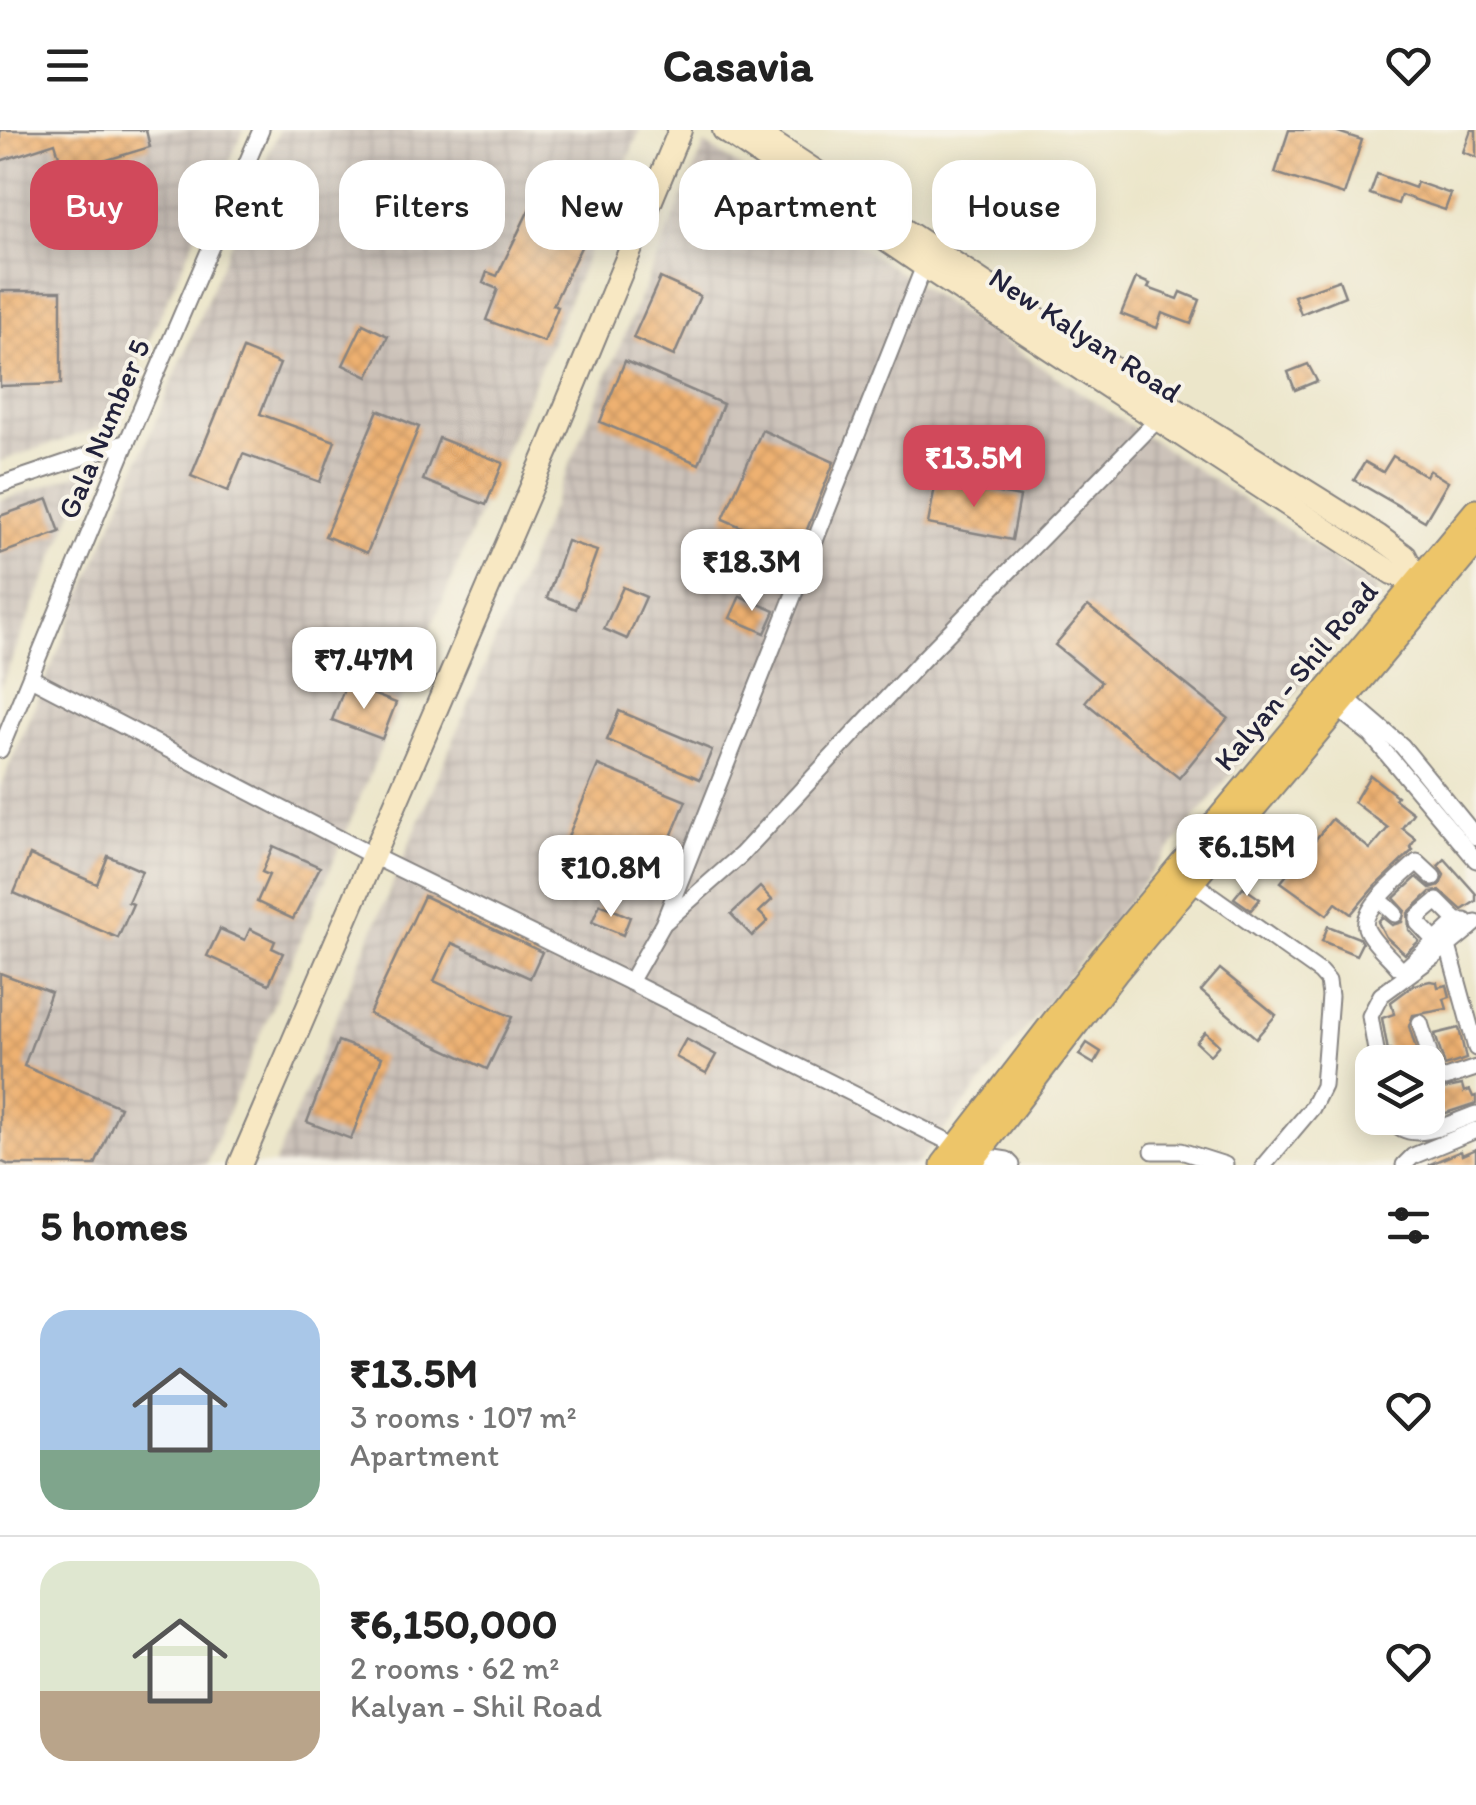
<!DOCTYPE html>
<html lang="en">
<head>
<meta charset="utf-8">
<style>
  body { margin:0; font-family:Itim,sans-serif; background:#f2f2f2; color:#222; height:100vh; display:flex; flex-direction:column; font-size:38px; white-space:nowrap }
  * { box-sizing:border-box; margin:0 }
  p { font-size:32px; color:#767676 }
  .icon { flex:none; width:55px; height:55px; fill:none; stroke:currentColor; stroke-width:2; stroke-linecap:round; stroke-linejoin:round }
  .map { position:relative; height:1035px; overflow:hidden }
  .side { display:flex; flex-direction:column; background:#fff; flex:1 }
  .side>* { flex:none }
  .top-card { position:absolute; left:30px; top:30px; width:1418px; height:90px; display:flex; gap:20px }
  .tools { position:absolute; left:1355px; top:915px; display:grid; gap:20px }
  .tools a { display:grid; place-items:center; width:90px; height:90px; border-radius:20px; background:#fff; box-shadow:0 5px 25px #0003; font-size:50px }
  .price { position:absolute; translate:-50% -85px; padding:0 22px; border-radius:20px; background:#fff; color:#222; font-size:32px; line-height:65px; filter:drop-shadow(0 2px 5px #0008) }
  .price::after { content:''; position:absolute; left:50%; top:60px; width:30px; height:22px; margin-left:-15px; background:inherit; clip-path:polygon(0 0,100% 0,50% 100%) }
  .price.active { background:#d1495b; color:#fff }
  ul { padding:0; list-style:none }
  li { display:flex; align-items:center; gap:30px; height:250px; padding:0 40px }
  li+li { border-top:2px solid #e0e0e0 }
  li span { display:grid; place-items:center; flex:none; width:280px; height:200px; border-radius:30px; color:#555 }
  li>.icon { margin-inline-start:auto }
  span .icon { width:120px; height:120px; fill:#fffc; stroke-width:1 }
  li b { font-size:42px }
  h2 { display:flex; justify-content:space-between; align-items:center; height:120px; padding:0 40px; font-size:42px }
  .pill { padding:0 35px; border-radius:30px; background:#fff; box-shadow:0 5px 25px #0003; font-size:35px; line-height:90px }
  .pill.active { background:#d1495b; color:#fff }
  header { display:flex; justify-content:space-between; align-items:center; height:130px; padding:0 40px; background:#fff; font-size:45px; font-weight:700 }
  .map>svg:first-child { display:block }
  .industrial { fill:url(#industrial-grid) }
  .building { fill:url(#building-cross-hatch) }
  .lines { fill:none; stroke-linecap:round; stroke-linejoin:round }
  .street-casing { stroke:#878482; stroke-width:19 }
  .secondary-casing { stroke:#878482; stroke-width:26 }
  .primary-casing { stroke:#878482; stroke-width:29 }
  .street { stroke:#fff; stroke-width:15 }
  .secondary { stroke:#f8e8c3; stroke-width:22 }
  .primary { stroke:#edc569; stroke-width:25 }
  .labels { text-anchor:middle; stroke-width:8; stroke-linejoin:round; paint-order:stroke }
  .street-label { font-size:30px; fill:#22223b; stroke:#f7f3e8 }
</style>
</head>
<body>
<header><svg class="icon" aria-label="menu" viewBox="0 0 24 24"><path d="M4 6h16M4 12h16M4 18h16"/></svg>Casavia<svg class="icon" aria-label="heart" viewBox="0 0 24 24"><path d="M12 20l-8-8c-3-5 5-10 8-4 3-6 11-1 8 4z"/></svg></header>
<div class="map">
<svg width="1476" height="1035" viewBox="0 0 1476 1035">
  <defs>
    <pattern id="industrial-grid" width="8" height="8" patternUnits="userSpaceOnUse" patternTransform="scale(2.5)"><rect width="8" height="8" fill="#ccc2b9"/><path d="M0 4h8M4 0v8" fill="none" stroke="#afa6a0"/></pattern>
    <pattern id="building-cross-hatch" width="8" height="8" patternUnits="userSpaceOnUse" patternTransform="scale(2.5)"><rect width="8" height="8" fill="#eeb171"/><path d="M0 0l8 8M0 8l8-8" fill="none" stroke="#cc9863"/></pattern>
  </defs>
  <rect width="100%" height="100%" fill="#f7f3e8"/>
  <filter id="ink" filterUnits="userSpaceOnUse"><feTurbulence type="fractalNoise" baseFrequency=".01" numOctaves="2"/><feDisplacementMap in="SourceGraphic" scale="20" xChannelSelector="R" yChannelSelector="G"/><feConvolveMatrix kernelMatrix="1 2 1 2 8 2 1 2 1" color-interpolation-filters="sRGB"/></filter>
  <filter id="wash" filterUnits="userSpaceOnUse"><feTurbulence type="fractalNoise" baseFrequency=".0048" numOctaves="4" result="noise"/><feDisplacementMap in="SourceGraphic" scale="40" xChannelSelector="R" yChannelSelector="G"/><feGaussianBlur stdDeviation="2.25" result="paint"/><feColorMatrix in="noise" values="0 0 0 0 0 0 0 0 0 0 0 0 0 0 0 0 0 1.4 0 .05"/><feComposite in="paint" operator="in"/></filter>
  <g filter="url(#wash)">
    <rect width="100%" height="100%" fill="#ece6ca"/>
    <g class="industrial">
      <polygon points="0,0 244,0 111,294 0,331"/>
      <polygon points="279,0 640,0 206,1035 0,1035 0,658"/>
      <polygon points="705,14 1379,460 916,1035 274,1035"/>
      <polygon points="90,340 0,558 0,371"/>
    </g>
    <g id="blocks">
      <g class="building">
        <polygon points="0,0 146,0 150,17 64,43 55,13 0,31"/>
        <polygon points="1289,0 1332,0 1362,10 1344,65 1275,43"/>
        <polygon points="1471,0 1476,0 1476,27 1463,22"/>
        <polygon points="1377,44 1415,58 1417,52 1451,64 1445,80 1401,65 1398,74 1370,64"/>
        <polygon points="540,57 597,84 553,175 558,177 544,212 486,190 498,159 483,153 487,142 497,146"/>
        <polygon points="660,148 700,166 674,226 633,208"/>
        <polygon points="1136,148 1150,154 1148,158 1178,169 1181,162 1200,170 1191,194 1162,183 1157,198 1121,184"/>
        <polygon points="1339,150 1345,166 1301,184 1294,166"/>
        <polygon points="0,161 61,161 61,254 0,256"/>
        <polygon points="363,194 388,206 368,247 343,235"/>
        <polygon points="243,219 280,234 260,284 335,311 320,352 243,324 228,361 191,346"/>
        <polygon points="625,231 723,274 699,334 600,292"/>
        <polygon points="1308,234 1317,251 1295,260 1288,242"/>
        <polygon points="378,280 419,297 367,423 325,406"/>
        <polygon points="762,300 834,332 784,457 747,442 762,406 723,389"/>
        <polygon points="439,308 503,333 486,375 423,350"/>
        <polygon points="1393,326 1426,346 1429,340 1448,352 1425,391 1354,350 1365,332 1383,342"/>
        <polygon points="936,351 1020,367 1012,410 928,394"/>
        <polygon points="48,369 60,402 0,424 0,386"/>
        <polygon points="567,411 597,421 576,479 547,468"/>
        <polygon points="623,457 646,467 627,509 604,499"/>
        <polygon points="740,466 775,481 765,503 730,488"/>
        <polygon points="1088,476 1228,588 1179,648 1085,572 1101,552 1055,515"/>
        <polygon points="346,554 396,573 382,609 332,590"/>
        <polygon points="619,581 712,620 700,649 607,610"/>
        <polygon points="598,635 686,671 652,752 564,716"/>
        <polygon points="1370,645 1397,666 1395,669 1413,683 1402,698 1416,709 1410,717 1413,720 1375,756 1351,784 1336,773 1327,785 1281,752 1332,689 1370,719 1388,698 1354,672"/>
        <polygon points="273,716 320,737 293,789 257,772 269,745 262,742"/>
        <polygon points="30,725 97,754 108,726 142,741 128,772 133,774 118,808 14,763"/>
        <polygon points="1445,729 1476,764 1476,771 1462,780 1441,761 1430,762 1408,783 1409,800 1419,811 1405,824 1386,807 1378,792 1382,787 1392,795 1402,792 1405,780 1394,768 1417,747 1430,758 1440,755 1444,745 1438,736"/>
        <polygon points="760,757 772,770 759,782 768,791 752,806 731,784"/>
        <polygon points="1243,757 1260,769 1251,780 1234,768"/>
        <polygon points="424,766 542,822 530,848 452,813 434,851 512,887 487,939 369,884"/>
        <polygon points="600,774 630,787 623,805 592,792"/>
        <polygon points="1328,796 1359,808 1362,813 1356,825 1322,811"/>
        <polygon points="220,799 245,810 250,799 275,811 272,818 283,823 269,854 207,826"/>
        <polygon points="1220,839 1276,885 1256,908 1201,861"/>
        <polygon points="0,843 51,862 24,936 120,977 95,1035 9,1035 0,1031"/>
        <polygon points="1430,851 1437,852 1438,857 1447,855 1450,867 1444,869 1447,879 1413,885 1409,896 1420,932 1394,932 1391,920 1388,921 1382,888 1394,884 1391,872 1414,855"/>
        <polygon points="1459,898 1466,929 1445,936 1435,904"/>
        <polygon points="1205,902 1219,915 1210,925 1196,912"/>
        <polygon points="686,909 716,925 706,943 676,927"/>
        <polygon points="338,911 382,927 351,1009 307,992"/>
        <polygon points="1087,913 1101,922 1094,934 1079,925"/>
        <polygon points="1462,955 1464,962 1470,960 1473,967 1476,966 1476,973 1428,989 1428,962"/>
        <polygon points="1476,1019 1476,1035 1428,1035 1461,1021 1462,1025"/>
      </g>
    </g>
  </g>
  <g filter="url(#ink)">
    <use href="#blocks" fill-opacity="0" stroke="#878482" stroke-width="2.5"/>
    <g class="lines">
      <defs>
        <g id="street">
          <polyline points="0,355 127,312"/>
          <polyline points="31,548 373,726 630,852 663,794 924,136"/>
          <polyline points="1345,567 1402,616 1476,707"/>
          <polyline points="1337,578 1371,605 1476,730"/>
          <polyline points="0,620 127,312 261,0"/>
          <path d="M1433,747L1417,732C1404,744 1357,781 1367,800C1373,813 1389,826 1398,837L1405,839L1457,791H1465L1470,798"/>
          <polyline points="1191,751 1320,842 1328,851 1330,866 1323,956 1312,978 1264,1035"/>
          <polyline points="1379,769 1395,784"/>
          <polyline points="666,791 741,725 924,528 1164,283"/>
          <polyline points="1476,793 1448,816 1476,918"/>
          <polyline points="1436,812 1418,793 1418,787 1437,771 1457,791"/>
          <polyline points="630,852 975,1025 1007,1030 1012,1035"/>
          <polyline points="1420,893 1436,946 1446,948 1476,938"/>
          <polyline points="1378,932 1370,886 1381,865 1448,816"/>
          <path d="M1390,988C1411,1017 1449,993 1476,984"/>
          <polyline points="1153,1021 1181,1021 1225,1035"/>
          <polyline points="1404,1035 1413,1026 1476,1000"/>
        </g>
        <g id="secondary">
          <polyline points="724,0 924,136 1392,443 1418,451"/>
          <polyline points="753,0 1170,276 1378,406 1405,426 1418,451 1425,457"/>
          <polyline points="240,1035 551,312 680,0"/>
        </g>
        <g id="primary">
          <polyline points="944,1035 1103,829 1476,382"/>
          <polyline points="968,1035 1116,841 1476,411"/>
        </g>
      </defs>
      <use href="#street" class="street-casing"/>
      <use href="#secondary" class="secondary-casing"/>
      <use href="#primary" class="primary-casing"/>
      <use href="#street" class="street"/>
      <use href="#secondary" class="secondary"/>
      <use href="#primary" class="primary"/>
    </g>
  </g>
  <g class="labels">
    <g class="street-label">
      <text transform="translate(1085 205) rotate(33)" y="10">New Kalyan Road</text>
      <text transform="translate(104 299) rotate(-67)" y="10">Gala Number 5</text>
      <text transform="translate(1296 546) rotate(-50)" y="10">Kalyan - Shil Road</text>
    </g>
  </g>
</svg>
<div class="tools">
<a><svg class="icon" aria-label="layers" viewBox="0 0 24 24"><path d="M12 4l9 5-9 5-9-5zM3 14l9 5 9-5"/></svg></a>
</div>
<b class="price active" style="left:974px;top:380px">₹13.5M</b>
<b class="price" style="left:752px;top:484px">₹18.3M</b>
<b class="price" style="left:364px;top:582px">₹7.47M</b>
<b class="price" style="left:1247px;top:769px">₹6.15M</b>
<b class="price" style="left:611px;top:790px">₹10.8M</b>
<div class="top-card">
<a class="pill active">Buy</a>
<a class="pill">Rent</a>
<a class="pill">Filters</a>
<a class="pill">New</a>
<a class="pill">Apartment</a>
<a class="pill">House</a>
</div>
</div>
<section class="side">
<h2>5 homes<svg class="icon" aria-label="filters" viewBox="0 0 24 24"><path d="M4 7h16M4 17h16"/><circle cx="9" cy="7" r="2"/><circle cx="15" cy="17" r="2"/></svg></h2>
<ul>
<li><span style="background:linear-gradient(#a9c7e8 70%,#7fa58c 0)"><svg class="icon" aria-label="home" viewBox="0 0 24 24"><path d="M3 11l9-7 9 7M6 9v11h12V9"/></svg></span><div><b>₹13.5M</b><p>3 rooms · 107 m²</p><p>Apartment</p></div><svg class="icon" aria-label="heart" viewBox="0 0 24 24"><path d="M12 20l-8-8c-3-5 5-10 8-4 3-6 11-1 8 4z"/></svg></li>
<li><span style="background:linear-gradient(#dfe7d0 65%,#b9a48a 0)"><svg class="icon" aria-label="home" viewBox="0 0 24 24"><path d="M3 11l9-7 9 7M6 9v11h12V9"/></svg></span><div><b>₹6,150,000</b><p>2 rooms · 62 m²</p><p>Kalyan - Shil Road</p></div><svg class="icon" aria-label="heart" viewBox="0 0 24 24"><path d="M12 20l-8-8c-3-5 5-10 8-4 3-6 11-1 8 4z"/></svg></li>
</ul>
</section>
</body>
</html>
